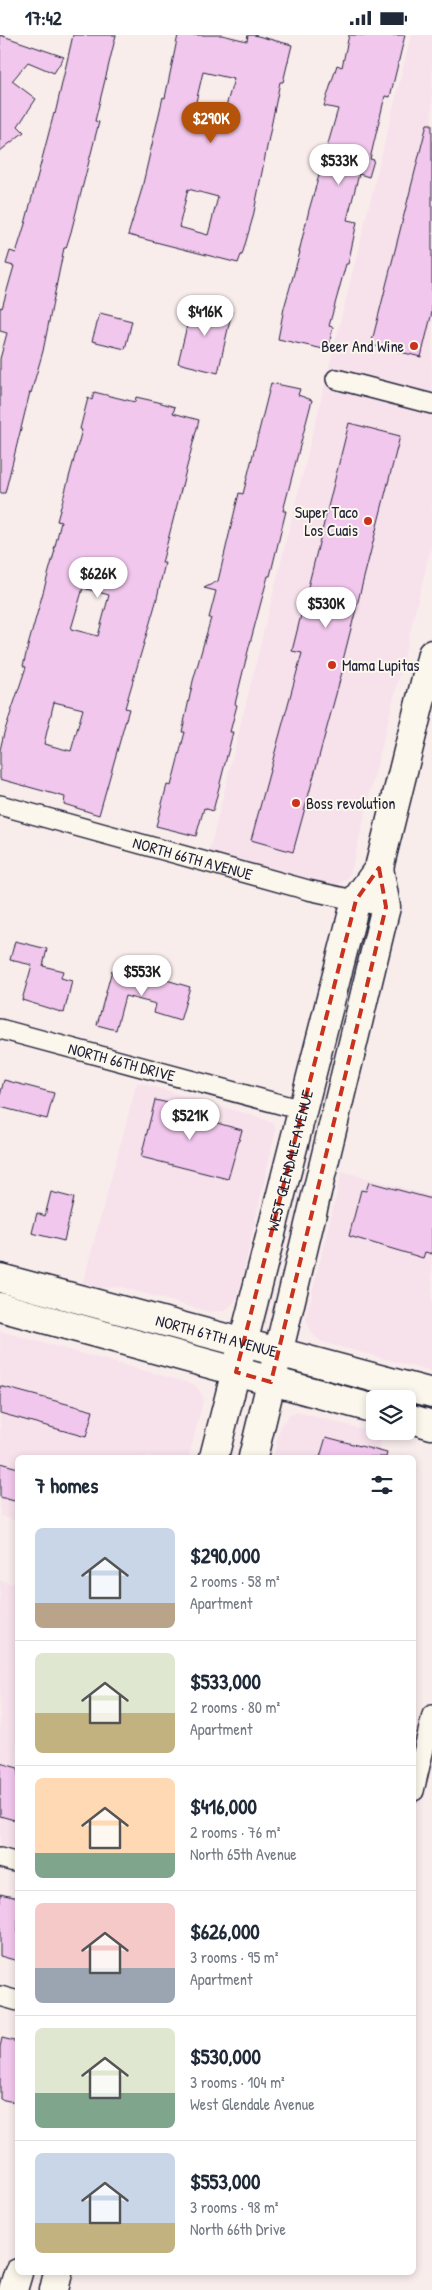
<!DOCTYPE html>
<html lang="en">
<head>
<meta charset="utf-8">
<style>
  body { margin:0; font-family:"Patrick Hand",sans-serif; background:#f2f2f3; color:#1f2937; height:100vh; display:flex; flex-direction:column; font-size:19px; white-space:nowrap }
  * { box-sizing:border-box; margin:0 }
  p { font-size:16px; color:#747a83 }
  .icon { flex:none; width:28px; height:28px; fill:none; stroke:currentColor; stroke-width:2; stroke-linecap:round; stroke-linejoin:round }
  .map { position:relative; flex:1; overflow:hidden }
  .details { position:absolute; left:15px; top:1420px; width:401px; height:820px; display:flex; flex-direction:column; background:#fff; border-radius:8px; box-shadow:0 2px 8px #0003 }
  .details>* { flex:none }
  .controls { position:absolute; left:366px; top:1355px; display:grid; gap:10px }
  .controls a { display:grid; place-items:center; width:50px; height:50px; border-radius:8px; background:#fff; box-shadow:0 2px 8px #0003; font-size:25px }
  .price { position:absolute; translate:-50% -42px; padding:0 11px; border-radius:18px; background:#fff; color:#222; font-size:16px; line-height:32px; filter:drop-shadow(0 1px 2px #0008) }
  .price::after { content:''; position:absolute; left:50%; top:30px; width:15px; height:11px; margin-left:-8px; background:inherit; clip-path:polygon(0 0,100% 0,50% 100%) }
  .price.active { background:#b45309; color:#fff }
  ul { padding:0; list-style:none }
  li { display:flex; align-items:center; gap:15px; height:125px; padding:0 20px }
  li+li { border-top:1px solid #e0e1e3 }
  li span { display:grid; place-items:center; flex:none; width:140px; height:100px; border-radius:8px; color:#555 }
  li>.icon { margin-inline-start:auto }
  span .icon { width:60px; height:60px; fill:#fffc; stroke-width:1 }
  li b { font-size:21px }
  h2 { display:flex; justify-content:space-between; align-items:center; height:60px; padding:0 20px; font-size:21px }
  .status { display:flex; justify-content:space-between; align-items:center; height:35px; padding:0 25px; background:#fff; direction:ltr }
  .status svg { height:14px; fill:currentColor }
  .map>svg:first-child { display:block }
  .built { fill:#f7e2ec }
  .building { fill:#f2c7ed; stroke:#22223b; fill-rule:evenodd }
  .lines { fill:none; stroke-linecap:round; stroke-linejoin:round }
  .minor-casing { stroke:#22223b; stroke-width:22 }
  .secondary-casing { stroke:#22223b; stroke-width:31 }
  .minor { stroke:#fbf7ec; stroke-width:19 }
  .secondary { stroke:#fbf7ec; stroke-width:28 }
  .marked { fill:none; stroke:#c8321e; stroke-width:4; stroke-dasharray:10 6; stroke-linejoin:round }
  .poi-dot { fill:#c8321e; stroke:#fbf7ec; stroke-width:2 }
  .labels { text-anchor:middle; stroke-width:4; stroke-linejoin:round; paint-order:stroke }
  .poi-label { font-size:16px; fill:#22223b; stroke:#fbf7ec; text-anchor:end }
  .street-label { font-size:16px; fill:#22223b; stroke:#fbf7ec }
</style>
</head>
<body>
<div class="status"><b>17:42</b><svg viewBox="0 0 49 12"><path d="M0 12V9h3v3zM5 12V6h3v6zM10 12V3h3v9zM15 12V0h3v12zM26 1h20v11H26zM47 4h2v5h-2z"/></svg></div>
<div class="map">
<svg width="432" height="2255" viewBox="0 0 432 2255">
  <rect width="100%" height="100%" fill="#f9edec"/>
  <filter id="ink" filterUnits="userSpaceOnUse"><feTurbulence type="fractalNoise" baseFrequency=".02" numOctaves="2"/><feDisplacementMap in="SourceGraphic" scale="10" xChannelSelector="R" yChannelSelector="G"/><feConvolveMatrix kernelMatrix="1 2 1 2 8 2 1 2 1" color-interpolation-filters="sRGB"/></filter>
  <g filter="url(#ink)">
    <g class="built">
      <polygon points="411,0 432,0 432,509 351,837 347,844 333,853 209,817"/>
      <polygon points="137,1047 262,1083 274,1089 276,1095 239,1257 235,1267 225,1276 209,1277 120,1252 81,1254"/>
      <polygon points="342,1136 432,1161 432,1337 322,1307 314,1301 307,1289 306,1282"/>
      <polygon points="0,1296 194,1349 203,1361 203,1367 189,1422 18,1422 17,1486 0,1481"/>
      <polygon points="297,1377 383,1399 377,1422 273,1422 281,1390 290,1380"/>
      <polygon points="0,1545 17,1550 17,1816 0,1811"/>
    </g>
    <g class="building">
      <polygon points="0,0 64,22 54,38 28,27 12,46 36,64 18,91 24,97 0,116"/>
      <polygon points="73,0 116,0 95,86 99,87 71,197 66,213 64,213 43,316 31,358 30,357 5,458 0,458 0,324 7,298 0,296 0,272 2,273 14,231 6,229 10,216 16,218 25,189 54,78 55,79"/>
      <path d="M178,0H222L247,6L248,0H254L292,10L283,47H280L253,182L242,220H241L238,228L128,200L141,157L163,62L165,63ZM203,37L234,44L224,78L195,71ZM188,154L218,162L208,200L179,192Z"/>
      <polygon points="349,0 405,0 390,62 385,61 370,124 374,125 369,142 359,139 347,185 357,187 348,229 346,229 329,291 333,292 328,315 278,304 284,273 300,217 299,217 309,175 338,74 324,71 337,30 342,32"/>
      <polygon points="427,89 432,89 432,277 421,322 371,310"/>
      <polygon points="193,266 232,276 218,338 178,328"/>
      <polygon points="100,278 132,286 125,314 92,306"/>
      <polygon points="271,348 300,354 298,360 312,365 283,476 286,476 270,541 268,541 249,612 235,669 237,670 230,697 233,697 213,776 204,773 196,801 156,791 167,750 171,751 185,697 182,697 193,646 211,583 209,583 216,556 204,553 218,546 239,458 243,459"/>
      <path d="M94,357L135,367L136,362L158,367L175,372L173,378L199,385L162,528H165L156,567L125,673L129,674L99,780L64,769L65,762L0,744V715L4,698L26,632L23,631L29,607L55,515H54L61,487L57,486L82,395L80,394L88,363L92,365ZM83,553L109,560L98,601L71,594ZM54,667L83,674L71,716L44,709Z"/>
      <polygon points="349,388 400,401 342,629 344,630 293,817 251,805 302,618 292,616"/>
      <polygon points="15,906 47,914 43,931 63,936 61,943 72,946 64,978 22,965 32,930 10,925"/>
      <polygon points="112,935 162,949 163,944 190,952 180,986 154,978 156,969 125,961 116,995 97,990"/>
      <polygon points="4,1045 54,1058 47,1084 0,1072 0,1061"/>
      <polygon points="155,1065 182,1071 181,1078 242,1095 228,1144 141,1122"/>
      <polygon points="369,1147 432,1164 432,1219 425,1217 423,1223 349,1201 361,1155 366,1156"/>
      <polygon points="51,1157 74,1163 64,1206 32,1198 37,1178 45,1181"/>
      <polygon points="0,1351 93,1376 86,1402 0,1378"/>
      <polygon points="326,1402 387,1418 386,1422 320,1422"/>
      <polygon points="0,1428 18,1433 18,1467 0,1462"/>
      <polygon points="0,1728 18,1733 18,1786 0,1781"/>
      <polygon points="0,1859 18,1863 18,1926 0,1921"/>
      <polygon points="2,2003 18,2007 18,2068 0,2064 0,2012"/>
    </g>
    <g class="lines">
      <defs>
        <g id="minor">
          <polyline points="336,344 432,369"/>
          <path id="s1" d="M0,770L308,855L386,872"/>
          <path id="s2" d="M0,994L302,1075"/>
          <polyline points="414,1756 432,1680"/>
          <polyline points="0,1823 18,1828"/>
          <polyline points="0,1961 18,1966"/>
        </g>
        <g id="secondary">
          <path id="s3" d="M0,1243L432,1358"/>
          <polyline points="0,1272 375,1374"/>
          <polyline points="408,1383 432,1390"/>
          <path id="s4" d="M214,1422L356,865L379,833L432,619"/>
          <polyline points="253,1422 382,888 386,872 379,833"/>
          <polyline points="13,2255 18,2238"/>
          <polyline points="54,2255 58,2238"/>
        </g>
      </defs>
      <use href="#minor" class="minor-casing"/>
      <use href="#secondary" class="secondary-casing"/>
      <use href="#minor" class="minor"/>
      <use href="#secondary" class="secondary"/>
    </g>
  </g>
  <path class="marked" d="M379,833L386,872L271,1347L236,1337L356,865Z"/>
  <g class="poi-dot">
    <circle cx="414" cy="311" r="5"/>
    <circle cx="368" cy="486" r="5"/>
    <circle cx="332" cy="630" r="5"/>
    <circle cx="296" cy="768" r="5"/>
  </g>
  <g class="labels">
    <g class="poi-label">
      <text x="404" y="317">Beer And Wine</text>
      <text x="358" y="483">Super Taco<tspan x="358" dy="18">Los Cuais</tspan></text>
      <text x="342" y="636" text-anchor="start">Mama Lupitas</text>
      <text x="306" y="774" text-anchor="start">Boss revolution</text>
    </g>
    <g class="street-label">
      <text dy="6" stroke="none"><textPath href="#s1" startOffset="200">NORTH 66TH AVENUE</textPath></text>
      <text dy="6" stroke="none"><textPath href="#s2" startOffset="126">NORTH 66TH DRIVE</textPath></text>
      <text dy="6" stroke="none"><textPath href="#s4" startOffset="306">WEST GLENDALE AVENUE</textPath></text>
      <text dy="6" stroke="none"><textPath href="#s3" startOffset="224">NORTH 67TH AVENUE</textPath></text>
    </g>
  </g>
</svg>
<div class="controls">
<a><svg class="icon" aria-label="layers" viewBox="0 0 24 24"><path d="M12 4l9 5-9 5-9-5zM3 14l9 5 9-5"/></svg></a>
</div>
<b class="price active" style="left:211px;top:109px">$290K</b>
<b class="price" style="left:339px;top:151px">$533K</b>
<b class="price" style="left:205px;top:302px">$416K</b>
<b class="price" style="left:98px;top:564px">$626K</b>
<b class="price" style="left:326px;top:594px">$530K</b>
<b class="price" style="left:142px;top:962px">$553K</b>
<b class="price" style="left:190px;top:1106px">$521K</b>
<section class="details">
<h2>7 homes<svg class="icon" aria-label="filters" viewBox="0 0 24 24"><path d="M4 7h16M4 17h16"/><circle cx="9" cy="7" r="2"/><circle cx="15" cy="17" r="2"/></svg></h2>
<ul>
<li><span style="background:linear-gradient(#c9d6e8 75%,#b9a48a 0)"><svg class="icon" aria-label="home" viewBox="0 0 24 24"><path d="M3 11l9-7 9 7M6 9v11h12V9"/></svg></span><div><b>$290,000</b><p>2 rooms · 58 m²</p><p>Apartment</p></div></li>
<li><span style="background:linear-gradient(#dfe7d0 60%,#c2b280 0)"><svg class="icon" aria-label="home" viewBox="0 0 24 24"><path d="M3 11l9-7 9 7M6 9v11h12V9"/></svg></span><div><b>$533,000</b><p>2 rooms · 80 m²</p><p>Apartment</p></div></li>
<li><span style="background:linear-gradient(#ffd9b3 75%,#7fa58c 0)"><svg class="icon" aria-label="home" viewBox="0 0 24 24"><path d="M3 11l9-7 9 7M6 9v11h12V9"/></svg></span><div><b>$416,000</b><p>2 rooms · 76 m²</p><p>North 65th Avenue</p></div></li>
<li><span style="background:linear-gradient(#f6c9c9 65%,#9aa5b1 0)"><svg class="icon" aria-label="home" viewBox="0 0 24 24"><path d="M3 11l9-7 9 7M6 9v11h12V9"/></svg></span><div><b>$626,000</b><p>3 rooms · 95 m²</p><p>Apartment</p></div></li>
<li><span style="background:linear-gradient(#dfe7d0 65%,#7fa58c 0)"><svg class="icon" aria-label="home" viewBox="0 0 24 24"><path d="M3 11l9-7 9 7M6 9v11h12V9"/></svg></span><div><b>$530,000</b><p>3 rooms · 104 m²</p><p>West Glendale Avenue</p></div></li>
<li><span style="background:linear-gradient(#c9d6e8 70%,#c2b280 0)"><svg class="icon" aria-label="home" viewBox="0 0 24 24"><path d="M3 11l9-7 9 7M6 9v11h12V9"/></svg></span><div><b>$553,000</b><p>3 rooms · 98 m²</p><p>North 66th Drive</p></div></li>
</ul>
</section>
</div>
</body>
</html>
